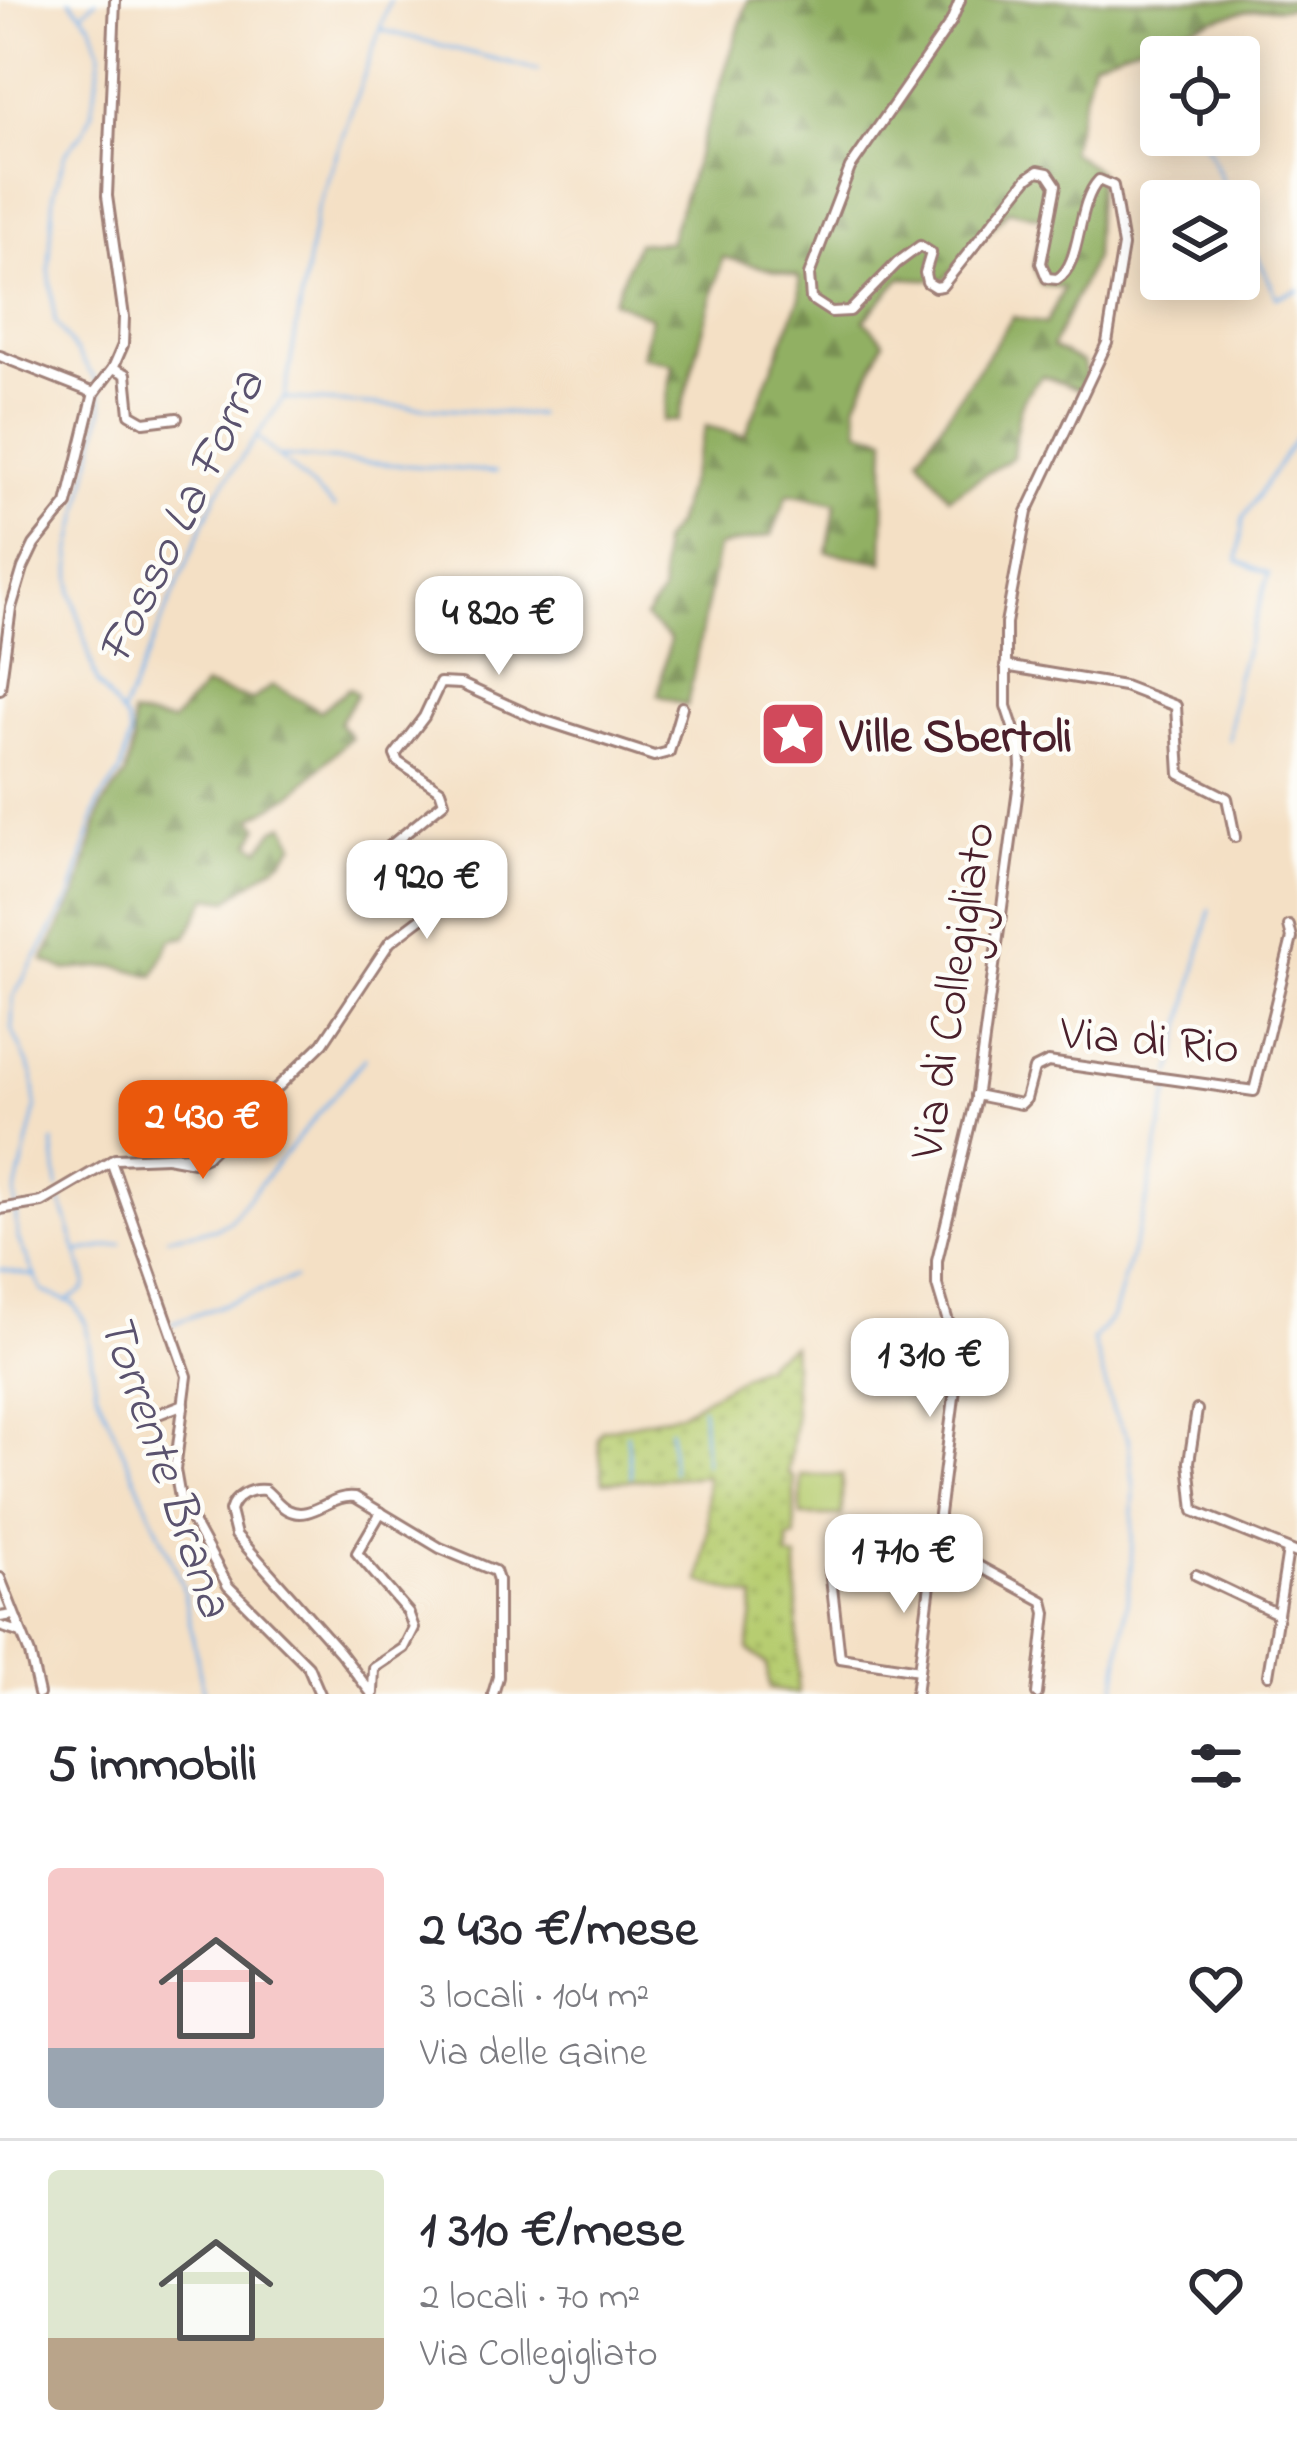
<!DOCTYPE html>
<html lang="it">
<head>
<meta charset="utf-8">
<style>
  body { margin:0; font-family:"Indie Flower",sans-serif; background:#f7f7f7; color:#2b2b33; height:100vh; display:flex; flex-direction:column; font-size:45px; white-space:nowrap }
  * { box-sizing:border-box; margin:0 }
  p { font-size:39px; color:#7c7c81 }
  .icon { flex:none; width:66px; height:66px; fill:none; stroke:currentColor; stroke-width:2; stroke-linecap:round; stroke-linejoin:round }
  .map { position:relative; height:1694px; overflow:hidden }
  .side { display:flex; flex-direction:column; background:#fff; flex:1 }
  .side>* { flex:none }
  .tools { position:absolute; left:1140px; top:36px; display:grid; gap:24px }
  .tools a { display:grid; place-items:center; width:120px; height:120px; border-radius:12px; background:#fff; box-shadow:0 6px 30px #0003; font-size:60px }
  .price { position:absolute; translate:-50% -102px; padding:0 27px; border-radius:24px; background:#fff; color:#222; font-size:39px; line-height:78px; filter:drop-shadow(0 3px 6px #0008) }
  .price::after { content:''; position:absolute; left:50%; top:72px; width:36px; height:27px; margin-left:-18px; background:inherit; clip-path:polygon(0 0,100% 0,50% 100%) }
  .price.on { background:#ea580c; color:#fff }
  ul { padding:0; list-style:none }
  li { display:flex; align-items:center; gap:36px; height:300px; padding:0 48px }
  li+li { border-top:3px solid #e1e1e2 }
  li span { display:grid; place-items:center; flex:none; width:336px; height:240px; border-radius:12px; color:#555 }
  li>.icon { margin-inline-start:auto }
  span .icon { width:144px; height:144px; fill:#fffc; stroke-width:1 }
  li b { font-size:51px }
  h2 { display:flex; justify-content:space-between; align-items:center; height:144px; padding:0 48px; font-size:51px }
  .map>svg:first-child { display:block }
  .green { fill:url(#green-dots); stroke:#80764e; stroke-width:3 }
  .forest { fill:url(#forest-firs); stroke:#6e6847; stroke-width:3 }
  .pitch { fill:#b7cd71; stroke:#80764e; stroke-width:3 }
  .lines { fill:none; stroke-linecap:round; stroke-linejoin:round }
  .stream { stroke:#79b2e9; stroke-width:3 }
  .minor-casing { stroke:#9f8078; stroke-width:14 }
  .minor { stroke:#fff; stroke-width:8 }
  .labels { text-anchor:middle; stroke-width:9; stroke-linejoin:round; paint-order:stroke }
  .poi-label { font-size:48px; font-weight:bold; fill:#4a1f2b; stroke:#fdfcf7; text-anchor:start }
  .street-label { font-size:48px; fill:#4a1f2b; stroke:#fdfcf7 }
  .water-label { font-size:51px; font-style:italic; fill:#5a526e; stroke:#fdfcf7 }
</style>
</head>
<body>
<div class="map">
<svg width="1297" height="1694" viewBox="0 0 1297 1694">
  <defs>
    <pattern id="green-dots" width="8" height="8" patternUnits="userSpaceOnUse" patternTransform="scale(3)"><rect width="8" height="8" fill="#b7cd71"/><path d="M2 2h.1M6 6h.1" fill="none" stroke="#9fb062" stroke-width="1.8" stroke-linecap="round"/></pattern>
    <pattern id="forest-firs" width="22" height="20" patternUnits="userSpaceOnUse" patternTransform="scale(3)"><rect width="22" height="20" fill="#91b063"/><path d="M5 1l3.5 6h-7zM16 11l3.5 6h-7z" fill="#788f52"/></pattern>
  </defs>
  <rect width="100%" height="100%" fill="#fdfcf7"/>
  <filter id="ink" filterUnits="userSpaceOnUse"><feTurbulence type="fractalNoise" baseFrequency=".00833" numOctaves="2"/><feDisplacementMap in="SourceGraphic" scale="24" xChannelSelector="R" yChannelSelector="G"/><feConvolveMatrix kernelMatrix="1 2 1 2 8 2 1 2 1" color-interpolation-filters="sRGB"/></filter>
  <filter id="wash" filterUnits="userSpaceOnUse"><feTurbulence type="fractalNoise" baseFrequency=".004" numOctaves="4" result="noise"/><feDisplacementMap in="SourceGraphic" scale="48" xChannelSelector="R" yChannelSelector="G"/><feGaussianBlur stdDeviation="2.7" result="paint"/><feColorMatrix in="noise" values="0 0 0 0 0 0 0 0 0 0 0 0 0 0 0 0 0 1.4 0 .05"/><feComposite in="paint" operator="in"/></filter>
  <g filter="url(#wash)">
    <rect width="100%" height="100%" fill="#f4e0c5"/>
    <polygon class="green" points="792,1345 795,1419 788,1474 794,1478 795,1537 788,1539 788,1557 797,1558 798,1694 770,1689 766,1664 748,1649 755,1598 700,1582 708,1528 706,1476 603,1482 598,1439 602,1430 681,1413 759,1366 765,1366 766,1361"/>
    <g class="forest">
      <path d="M748,0H1297V6C1280,11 1266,6 1250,10C1196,22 1145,43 1093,61L1070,151L1098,171L1094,258L1052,347L1083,363L1086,376L1079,390L1043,376C1015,397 1017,425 1013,457L949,497L919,457L1013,317L1046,324L1064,288L1041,285L1034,266L1044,218L1009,210L943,280L901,278L864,320L884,341L856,404L860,430L886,437L883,562L827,552L836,503L788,494L772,535L718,547L687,706L658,695L670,639L645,618L662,593L661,543L675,525L706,426L745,436L800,298L799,277L723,257L678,421H663L673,364L642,356L651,317L613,301L637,243L669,242Z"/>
      <polygon points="273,685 320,711 349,688 357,694 339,723 351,737 292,795 252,818 259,827 251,843 260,849 275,829 285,825 295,844 281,861 228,900 208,897 186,937 171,940 154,976 116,966 64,970 43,960 77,894 102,806 125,776 133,743 132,715 172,722 205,686 252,700"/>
    </g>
    <rect class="pitch" x="801" y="1475" width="41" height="41"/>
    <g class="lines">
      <g class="stream">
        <polyline points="70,0 92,25 101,53 92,112 84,131 65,154 54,193 49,268 55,321 97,382"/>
        <polyline points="84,11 96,0"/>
        <polyline points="382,30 538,70"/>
        <polyline points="1158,38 1166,57"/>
        <polyline points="1201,135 1232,201"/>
        <polyline points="1239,217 1277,297 1297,290"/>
        <polyline points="100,391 103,406 71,554 72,593 97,683 127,722 130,736 120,773 98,803 71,897 13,997 12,1029 33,1076 36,1108 15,1195 16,1221 18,1239 42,1291 74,1304 86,1324 96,1390 182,1584 204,1694"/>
        <polyline points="285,399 538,415"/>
        <polyline points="258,438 335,508"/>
        <polyline points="278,456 496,472"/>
        <polyline points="122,714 217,493 285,396 316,213 390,0"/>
        <polyline points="1229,740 1236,680 1269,574 1238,561 1243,519 1297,436"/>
        <polyline points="1172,1073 1210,910"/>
        <polyline points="53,1142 58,1188"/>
        <polyline points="61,1201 86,1282 84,1290 67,1300"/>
        <polyline points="167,1237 214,1229 230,1220 365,1058"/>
        <polyline points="78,1252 121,1244"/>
        <polyline points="0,1269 33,1276"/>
        <polyline points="172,1324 294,1278"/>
        <polyline points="702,1407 705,1464"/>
        <polyline points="670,1428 672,1472"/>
        <polyline points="627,1434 631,1477"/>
        <polyline points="1115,1694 1131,1570 1134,1488 1128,1438 1113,1411 1093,1340 1113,1316 1147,1199 1170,1084"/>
      </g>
    </g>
  </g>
  <g filter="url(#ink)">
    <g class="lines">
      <defs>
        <g id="minor">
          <polyline points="0,356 94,393"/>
          <polyline points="113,368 126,374 130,414 144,422 177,418"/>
          <polyline points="1005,666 1124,686 1176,706 1180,774 1227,798 1235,837"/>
          <polyline points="0,689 11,608 23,568 34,545 67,504 94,393 113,368 123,345 124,317 107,196 115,0"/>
          <polyline points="976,1095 1021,1104 1026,1099 1034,1069 1048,1062 1254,1091 1292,938 1289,926"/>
          <polyline points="167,1157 194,1162 207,1156 323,1043 390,942 427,914 427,906 410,894 365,883 358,872 444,802 440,790 398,762 395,755 424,717 440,683 461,684 534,717 654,756 669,752 682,707"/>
          <polyline points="111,1161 187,1376 175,1470 180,1498 228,1586 308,1666 320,1694"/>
          <polyline points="0,1209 42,1202 115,1159 193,1156 207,1152"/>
          <polyline points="1197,1410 1189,1462 1194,1511 1297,1553"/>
          <polyline points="143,1420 184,1404"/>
          <polyline points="936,1543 1043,1601 1046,1613 1037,1694"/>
          <polyline points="1196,1575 1278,1614 1288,1550"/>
          <polyline points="0,1578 30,1654 39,1694"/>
          <polyline points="0,1617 13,1615"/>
          <polyline points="0,1626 21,1633"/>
          <polyline points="919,1670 840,1658 830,1569 836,1563 937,1537"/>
          <polyline points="1268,1675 1278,1614"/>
          <polyline points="373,1693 374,1668 404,1648 414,1628 408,1612 357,1553 381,1512"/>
          <path d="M372,1694L340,1652L236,1535L230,1511C234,1496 250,1488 265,1490C273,1496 279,1506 288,1510C311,1522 332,1493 355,1497L440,1548L495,1571L498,1580V1677L493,1694"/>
          <path d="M916,1694L955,1389L952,1335L937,1285V1261L976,1099L1021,767L1020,748L1006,706V623L1027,512L1107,343L1123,246L1113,186L1099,180C1075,205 1083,264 1057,279L1047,278L1041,263L1056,185L1048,173L1038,171L1028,178L942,286L935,287L927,282L925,273L931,253L920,246L897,263L850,311L831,312L811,299L809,275L850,168L951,22L960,0"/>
        </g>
      </defs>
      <use href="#minor" class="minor-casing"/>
      <use href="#minor" class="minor"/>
    </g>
  </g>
  <defs>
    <symbol id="sight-square" viewBox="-11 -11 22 22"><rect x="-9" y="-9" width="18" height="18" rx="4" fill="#d1495b" stroke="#fdfcf7"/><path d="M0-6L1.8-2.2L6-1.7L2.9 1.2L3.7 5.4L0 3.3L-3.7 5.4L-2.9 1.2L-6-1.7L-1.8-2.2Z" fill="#fff"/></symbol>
  </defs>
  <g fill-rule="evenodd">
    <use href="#sight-square" x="755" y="696" width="76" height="76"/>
  </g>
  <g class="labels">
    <g class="poi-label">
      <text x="840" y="751">Ville Sbertoli</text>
    </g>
    <g class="street-label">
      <text transform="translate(950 990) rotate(-81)" y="17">Via di Collegigliato</text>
      <text transform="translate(1150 1038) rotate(5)" y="17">Via di Rio</text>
    </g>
    <g class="water-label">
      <text transform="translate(178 516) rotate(-64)" y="18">Fosso La Forra</text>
      <text transform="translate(168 1464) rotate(71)" y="18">Torrente Brana</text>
    </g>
  </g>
</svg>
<div class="tools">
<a><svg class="icon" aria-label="locate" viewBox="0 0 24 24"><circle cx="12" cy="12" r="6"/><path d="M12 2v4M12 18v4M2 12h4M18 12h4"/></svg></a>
<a><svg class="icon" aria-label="layers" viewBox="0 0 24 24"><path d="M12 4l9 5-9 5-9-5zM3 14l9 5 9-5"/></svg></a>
</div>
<b class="price" style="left:499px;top:678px">4 820 €</b>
<b class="price" style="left:427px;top:942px">1 920 €</b>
<b class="price on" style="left:203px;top:1182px">2 430 €</b>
<b class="price" style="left:930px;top:1420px">1 310 €</b>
<b class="price" style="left:904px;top:1616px">1 710 €</b>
</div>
<section class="side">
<h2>5 immobili<svg class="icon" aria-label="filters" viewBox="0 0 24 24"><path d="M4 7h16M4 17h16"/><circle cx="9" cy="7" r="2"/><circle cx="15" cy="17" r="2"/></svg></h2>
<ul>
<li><span style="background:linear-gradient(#f6c9c9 75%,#9aa5b1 0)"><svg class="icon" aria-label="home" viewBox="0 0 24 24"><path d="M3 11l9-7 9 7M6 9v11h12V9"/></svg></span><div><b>2 430 €/mese</b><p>3 locali · 104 m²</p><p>Via delle Gaine</p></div><svg class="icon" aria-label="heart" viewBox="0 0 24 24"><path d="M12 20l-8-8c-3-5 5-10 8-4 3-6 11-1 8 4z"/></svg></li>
<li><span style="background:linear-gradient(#dfe7d0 70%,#b9a48a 0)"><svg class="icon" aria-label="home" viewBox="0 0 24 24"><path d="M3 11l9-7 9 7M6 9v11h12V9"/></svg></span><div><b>1 310 €/mese</b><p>2 locali · 70 m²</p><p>Via Collegigliato</p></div><svg class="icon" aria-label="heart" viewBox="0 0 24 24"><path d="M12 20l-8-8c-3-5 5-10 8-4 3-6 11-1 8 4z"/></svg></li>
</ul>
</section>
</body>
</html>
